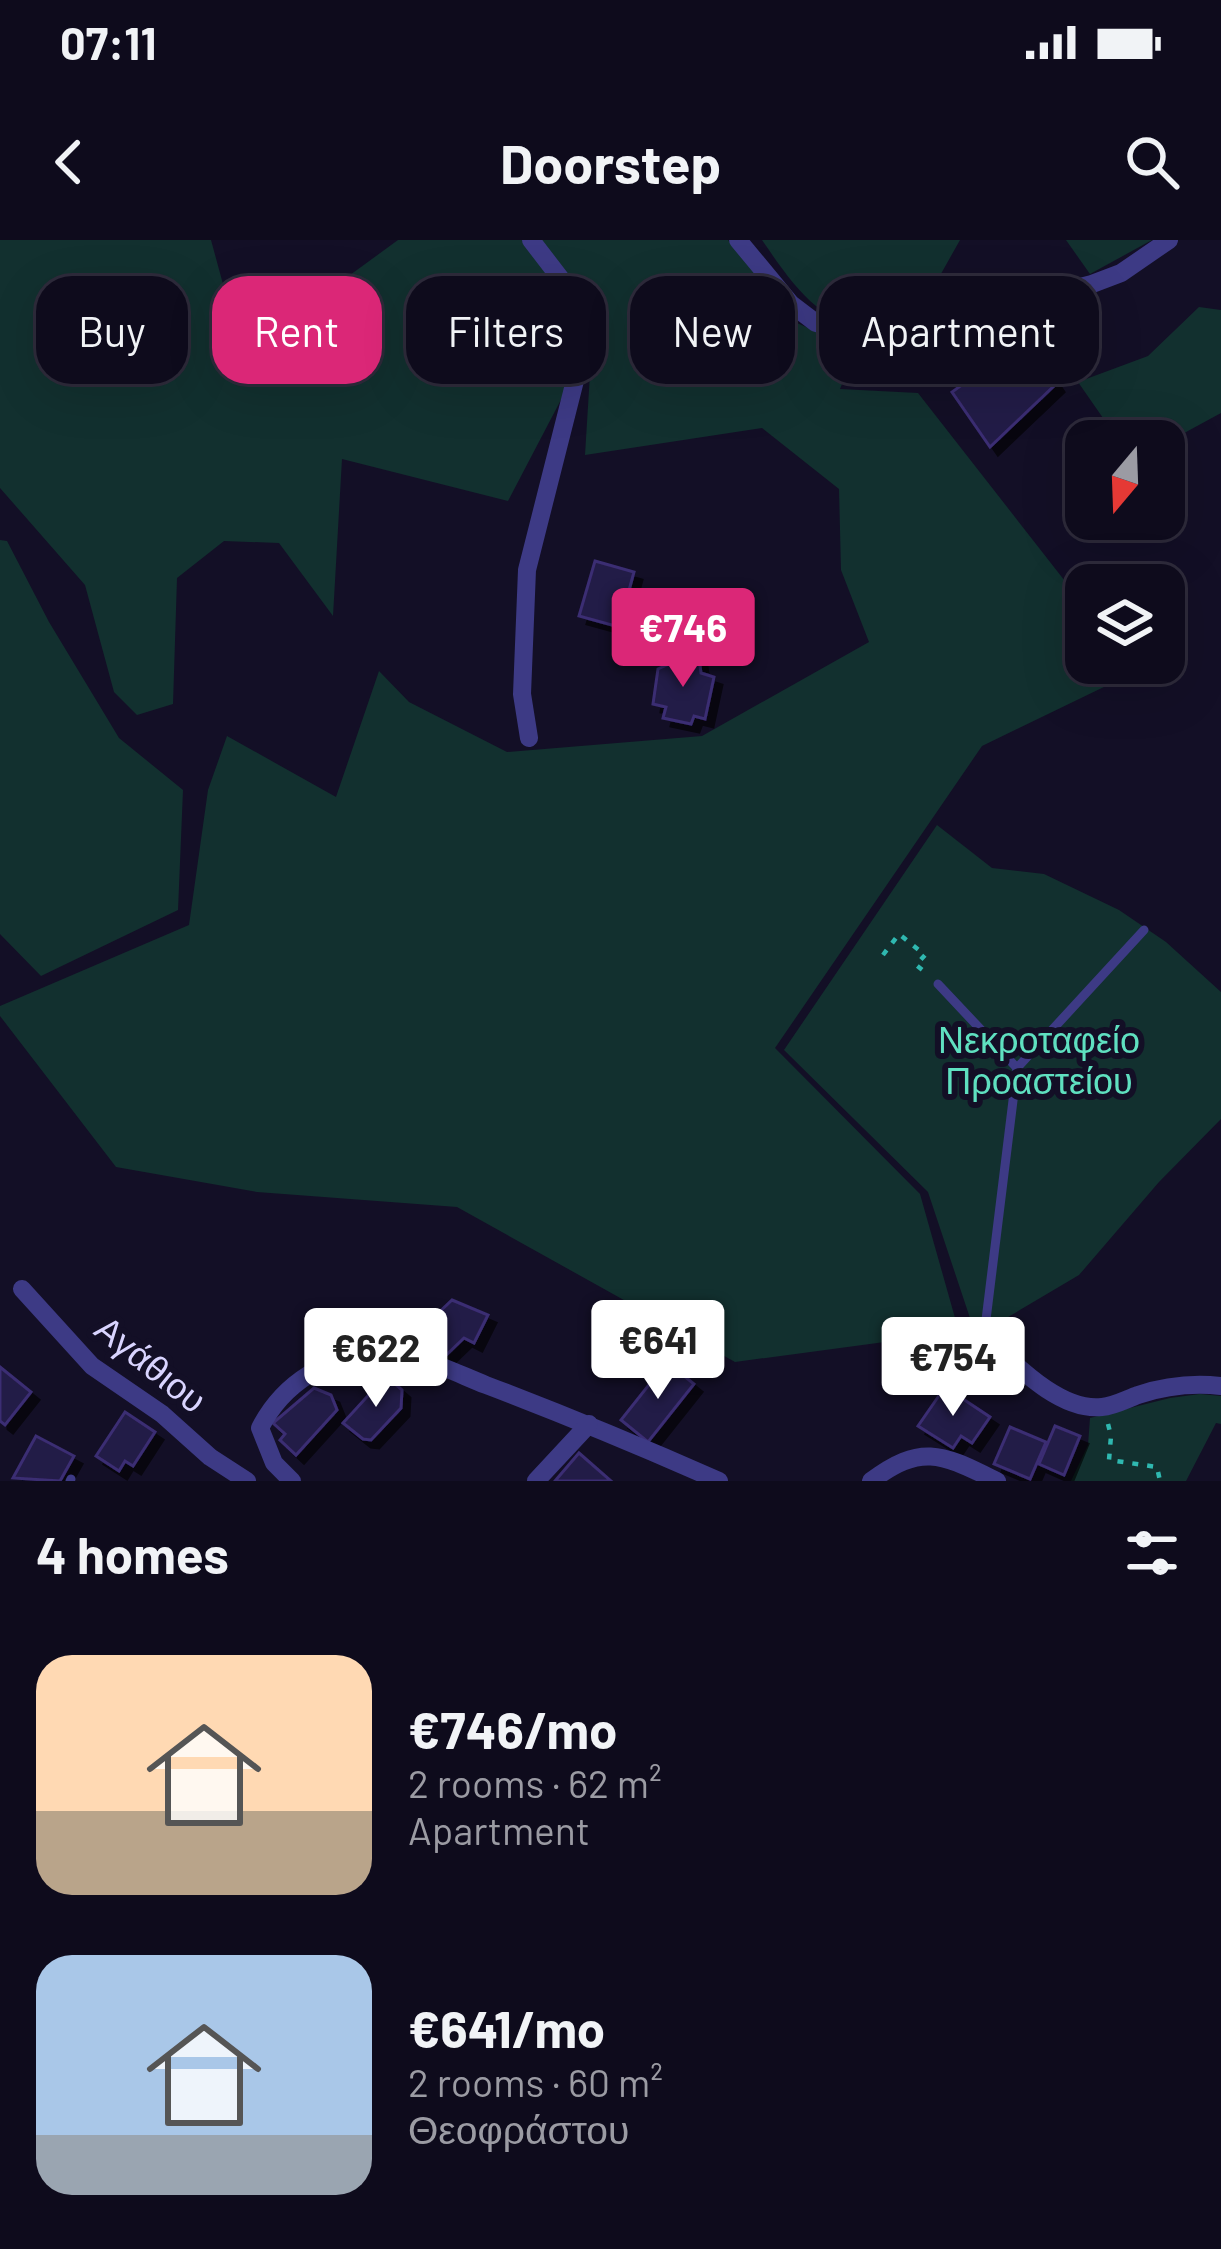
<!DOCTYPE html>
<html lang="en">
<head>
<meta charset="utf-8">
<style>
  body { margin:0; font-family:Barlow,sans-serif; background:#171425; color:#f1f3f6; height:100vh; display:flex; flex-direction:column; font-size:45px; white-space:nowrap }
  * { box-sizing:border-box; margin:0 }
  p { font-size:39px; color:#9b9ba3 }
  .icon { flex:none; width:66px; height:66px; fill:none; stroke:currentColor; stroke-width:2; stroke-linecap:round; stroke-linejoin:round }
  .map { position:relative; height:1241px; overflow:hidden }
  .side { display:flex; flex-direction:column; background:#0e0b1c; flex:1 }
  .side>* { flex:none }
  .banner { position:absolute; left:36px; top:36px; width:1149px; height:108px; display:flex; gap:24px }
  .needle { width:78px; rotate:199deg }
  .buttons { position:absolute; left:1065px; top:180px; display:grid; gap:24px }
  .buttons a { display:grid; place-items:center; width:120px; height:120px; border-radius:24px; background:#0e0b1c; box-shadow:0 12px 48px #0002,0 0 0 3px #2e2b3b; font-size:60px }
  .price { position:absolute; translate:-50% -102px; padding:0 27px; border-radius:12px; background:#fff; color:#222; font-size:39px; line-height:78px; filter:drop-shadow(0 3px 6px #0008) }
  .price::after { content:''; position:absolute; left:50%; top:72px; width:36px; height:27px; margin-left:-18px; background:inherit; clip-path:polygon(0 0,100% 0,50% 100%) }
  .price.selected { background:#db2777; color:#fff }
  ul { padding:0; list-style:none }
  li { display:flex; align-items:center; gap:36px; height:300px; padding:0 36px }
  li span { display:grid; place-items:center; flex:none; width:336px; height:240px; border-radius:36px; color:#555 }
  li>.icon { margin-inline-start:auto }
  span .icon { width:144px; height:144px; fill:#fffc; stroke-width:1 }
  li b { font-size:51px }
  h2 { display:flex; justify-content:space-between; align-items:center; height:144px; padding:0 36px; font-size:51px }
  .tag { padding:0 42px; border-radius:36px; background:#0e0b1c; box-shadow:0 12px 48px #0002,0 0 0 3px #2e2b3b; font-size:42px; line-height:108px }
  .tag.selected { background:#db2777; color:#fff }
  .status { display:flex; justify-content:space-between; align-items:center; height:84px; padding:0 60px; background:#0e0b1c; direction:ltr }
  .status svg { height:33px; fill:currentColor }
  header { display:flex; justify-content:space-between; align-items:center; height:156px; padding:0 36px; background:#0e0b1c; font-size:54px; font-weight:700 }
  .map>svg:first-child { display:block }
  .green { fill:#12302f }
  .building { fill:#241b47; stroke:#3b2d73; stroke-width:3; filter:url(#shadow) }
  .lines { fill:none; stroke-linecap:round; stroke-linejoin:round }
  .path { stroke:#2fb8b0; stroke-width:4.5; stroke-dasharray:6 9; stroke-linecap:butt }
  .lane { stroke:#3d3a85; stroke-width:9 }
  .street { stroke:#3d3a85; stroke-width:18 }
  .labels { text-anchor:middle; stroke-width:12; stroke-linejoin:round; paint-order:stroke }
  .park-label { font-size:36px; fill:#5fe0c0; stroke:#130f26 }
  .street-label { font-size:36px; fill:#d9d4ff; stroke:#130f26 }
</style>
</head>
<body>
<div class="status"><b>07:11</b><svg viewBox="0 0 49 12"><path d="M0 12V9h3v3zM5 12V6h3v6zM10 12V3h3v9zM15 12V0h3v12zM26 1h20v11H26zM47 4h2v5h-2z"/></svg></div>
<header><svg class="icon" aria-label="back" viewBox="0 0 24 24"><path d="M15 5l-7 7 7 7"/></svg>Doorstep<svg class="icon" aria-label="search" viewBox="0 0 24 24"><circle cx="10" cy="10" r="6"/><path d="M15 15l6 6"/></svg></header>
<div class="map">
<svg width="1221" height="1241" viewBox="0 0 1221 1241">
  <defs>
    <filter id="shadow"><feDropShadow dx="8" dy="8" stdDeviation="0" flood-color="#0009"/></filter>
  </defs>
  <rect width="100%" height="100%" fill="#130f26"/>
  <g class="green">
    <polygon points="0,0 211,0 223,44 261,100 398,0 522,0 558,48 576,131 508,261 342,219 333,376 279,303 224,301 177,338 173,464 137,475 114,452 85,345 0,248"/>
    <polygon points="539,0 728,0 797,83 856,109 840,149 918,153 1086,368 1086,423 1132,423 1139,430 982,506 775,808 920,954 959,1092 735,1122 457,967 257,952 116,927 0,776 0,766 189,685 208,550 227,496 336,557 379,431 409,462 507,512 702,496 869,402 841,330 839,249 762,188 585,215 593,85 580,51"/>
    <path d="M762,0H960L915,80C834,104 803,60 762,0Z"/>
    <polygon points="1066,0 1152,0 1090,34"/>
    <polygon points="1199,67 1221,70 1221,173 1164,204 1164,201 1119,201 1078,142 1148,116"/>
    <polygon points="0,300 7,301 49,382 119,498 183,550 178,670 41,736 0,694"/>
    <polygon points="937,585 992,628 1044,634 1119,670 1166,702 1221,752 1221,879 1159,942 1079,1035 976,1096 928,952 784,810"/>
    <polygon points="1200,1154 1221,1156 1221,1184 1216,1183 1186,1241 1071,1241 1088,1205 1090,1178 1170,1158"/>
  </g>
  <g class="building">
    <polygon points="1032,108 1056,144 990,207 952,152 977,134 998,137"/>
    <polygon points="595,321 634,332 619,387 579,376"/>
    <polygon points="698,411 701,433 714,437 705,479 694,476 691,484 663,478 666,467 653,464 658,429"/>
    <polygon points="452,1060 488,1075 474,1103 464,1098 443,1118 436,1110 424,1115 418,1113 409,1101"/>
    <polygon points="667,1122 694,1144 648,1202 621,1180"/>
    <polygon points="0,1127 31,1152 5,1185 0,1181"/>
    <polygon points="386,1136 402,1150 401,1168 371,1200 363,1199 343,1183"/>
    <polygon points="945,1147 990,1177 972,1203 961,1196 953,1208 918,1186"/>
    <polygon points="314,1148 331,1155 337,1170 296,1215 280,1200 285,1194 273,1183"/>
    <polygon points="125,1172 155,1192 133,1226 125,1221 119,1231 96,1216"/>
    <polygon points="1055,1186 1080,1196 1064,1235 1039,1224"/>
    <polygon points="1010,1187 1046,1202 1030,1239 994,1224"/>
    <polygon points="36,1196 74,1216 60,1241 13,1238"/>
    <polygon points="579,1213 611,1241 555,1241"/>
  </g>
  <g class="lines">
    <g class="path">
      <polyline points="883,715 899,694 925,715 916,725 925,732"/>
      <polyline points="1108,1184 1111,1196 1109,1220 1157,1227 1160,1241"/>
    </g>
    <g class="lane">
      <polyline points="938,744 1017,828"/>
      <polyline points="984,1096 1017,828 1144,690"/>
      <polyline points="70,1241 71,1239"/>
    </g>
    <g class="street">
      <polyline points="738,0 791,64 816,83 872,100 1092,44 1121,33 1169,0"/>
      <polyline points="529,498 522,454 527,330 585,101 574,56 531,0"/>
      <polyline points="22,1049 92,1126 162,1174 210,1217 247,1241"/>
      <path d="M984,1096C1013,1122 1059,1172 1102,1167C1114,1166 1127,1159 1138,1155C1165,1146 1193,1143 1221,1146"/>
      <path d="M292,1241L274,1223L260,1188C283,1143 328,1115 380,1113C416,1112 453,1132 486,1145C565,1175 642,1207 719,1241"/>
      <polyline points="536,1241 589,1184"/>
      <path d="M871,1241C923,1202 943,1215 997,1241"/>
    </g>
  </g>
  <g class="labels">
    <g class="park-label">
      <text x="1039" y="813">Νεκροταφείο<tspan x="1039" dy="41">Προαστείου</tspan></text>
    </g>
    <g class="street-label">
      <text transform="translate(151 1124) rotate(39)" y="13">Αγάθιου</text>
    </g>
  </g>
</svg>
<div class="buttons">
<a><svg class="needle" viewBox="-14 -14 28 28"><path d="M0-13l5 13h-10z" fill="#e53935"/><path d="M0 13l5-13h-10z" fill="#9b9ba3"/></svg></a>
<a><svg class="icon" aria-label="layers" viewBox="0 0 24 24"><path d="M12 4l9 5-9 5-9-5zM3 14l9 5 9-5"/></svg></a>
</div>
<b class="price selected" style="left:683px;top:450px">€746</b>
<b class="price" style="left:658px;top:1162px">€641</b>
<b class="price" style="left:376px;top:1170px">€622</b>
<b class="price" style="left:953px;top:1179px">€754</b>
<div class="banner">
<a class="tag">Buy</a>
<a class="tag selected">Rent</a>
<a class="tag">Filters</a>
<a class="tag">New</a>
<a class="tag">Apartment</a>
</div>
</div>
<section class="side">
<h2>4 homes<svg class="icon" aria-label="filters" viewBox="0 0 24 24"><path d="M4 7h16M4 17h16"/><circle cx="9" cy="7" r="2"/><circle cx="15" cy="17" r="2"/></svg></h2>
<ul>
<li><span style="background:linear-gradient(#ffd9b3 65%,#b9a48a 0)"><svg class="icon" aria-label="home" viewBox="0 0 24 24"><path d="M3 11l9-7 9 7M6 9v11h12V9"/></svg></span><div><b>€746/mo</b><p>2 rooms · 62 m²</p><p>Apartment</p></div></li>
<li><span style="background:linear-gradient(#a9c7e8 75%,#9aa5b1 0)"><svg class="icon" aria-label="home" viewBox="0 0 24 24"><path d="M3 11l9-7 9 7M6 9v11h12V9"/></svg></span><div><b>€641/mo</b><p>2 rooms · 60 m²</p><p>Θεοφράστου</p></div></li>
</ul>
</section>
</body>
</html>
